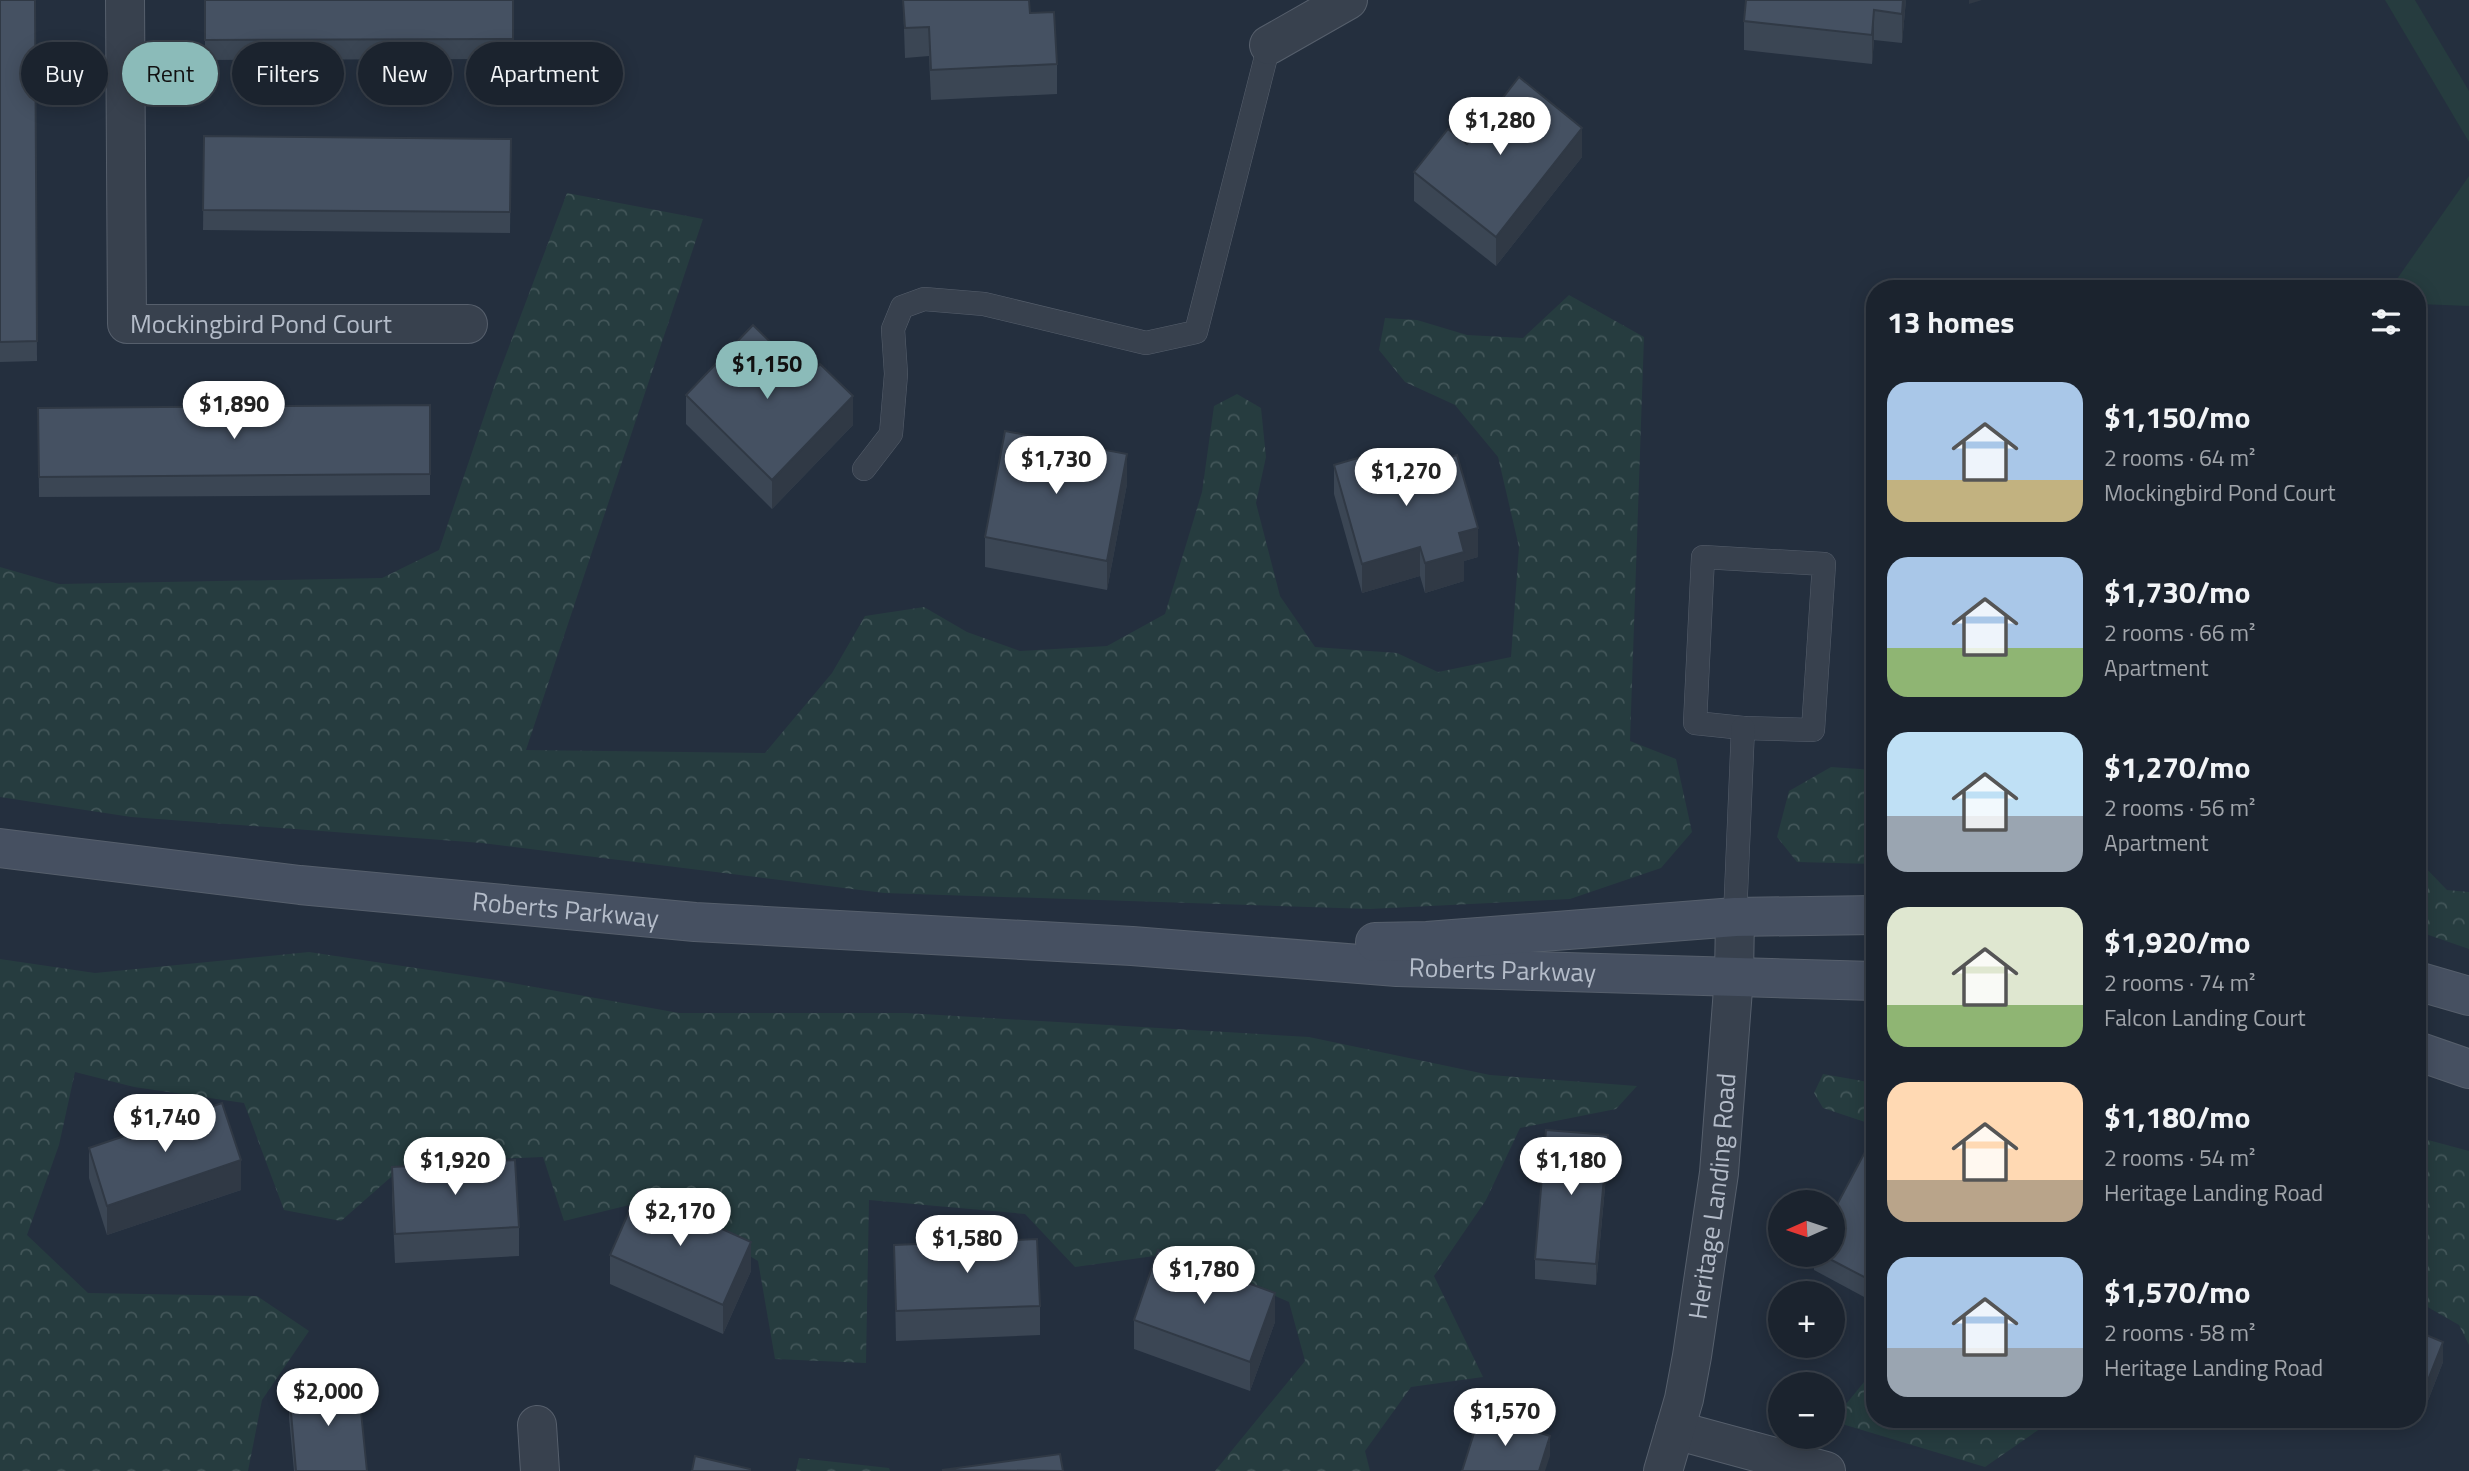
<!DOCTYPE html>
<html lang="en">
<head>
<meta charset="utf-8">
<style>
  body { margin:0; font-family:"Titillium Web",sans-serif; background:#282f3a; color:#f1f3f6; height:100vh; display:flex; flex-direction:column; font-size:26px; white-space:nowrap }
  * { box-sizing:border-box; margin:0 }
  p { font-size:23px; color:#a0a4aa }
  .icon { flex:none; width:38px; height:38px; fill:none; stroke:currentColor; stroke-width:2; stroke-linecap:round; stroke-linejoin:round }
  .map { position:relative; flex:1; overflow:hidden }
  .side { position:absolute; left:1866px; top:280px; width:560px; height:1148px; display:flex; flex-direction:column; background:#1b232e; border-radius:28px; box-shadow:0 4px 18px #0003,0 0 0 2px #39404a }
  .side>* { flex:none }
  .banner { position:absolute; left:21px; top:42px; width:665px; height:63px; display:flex; gap:14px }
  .needle { width:46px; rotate:267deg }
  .fabs { position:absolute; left:1768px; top:1190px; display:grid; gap:14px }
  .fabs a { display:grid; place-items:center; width:77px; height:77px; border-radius:50%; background:#1b232e; box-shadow:0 4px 18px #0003,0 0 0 2px #39404a; font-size:35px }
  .price { position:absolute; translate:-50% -60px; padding:0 16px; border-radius:24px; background:#fff; color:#222; font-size:23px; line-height:46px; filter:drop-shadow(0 2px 4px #0008) }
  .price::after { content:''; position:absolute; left:50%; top:42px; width:21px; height:16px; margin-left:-10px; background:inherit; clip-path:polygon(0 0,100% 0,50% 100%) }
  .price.on { background:#8bbbb9; color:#111 }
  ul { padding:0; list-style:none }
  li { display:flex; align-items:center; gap:21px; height:175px; padding:0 21px }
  li span { display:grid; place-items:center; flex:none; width:196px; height:140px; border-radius:21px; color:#555 }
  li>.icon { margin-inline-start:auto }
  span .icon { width:84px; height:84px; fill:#fffc; stroke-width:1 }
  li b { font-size:30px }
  h2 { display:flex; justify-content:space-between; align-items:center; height:84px; padding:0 21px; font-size:30px }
  .chip { padding:0 24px; border-radius:32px; background:#1b232e; box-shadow:0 4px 18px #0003,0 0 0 2px #39404a; font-size:24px; line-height:63px }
  .chip.on { background:#8bbbb9; color:#111 }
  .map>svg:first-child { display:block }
  .forest { fill:url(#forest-crowns) }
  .park { fill:#263c3f }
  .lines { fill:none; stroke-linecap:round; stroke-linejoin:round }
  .service-casing { stroke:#565f6c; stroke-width:24 }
  .minor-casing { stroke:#565f6c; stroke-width:40 }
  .secondary-casing { stroke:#565f6c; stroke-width:40 }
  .service { stroke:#38414e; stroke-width:23 }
  .minor { stroke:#38414e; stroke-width:38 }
  .secondary { stroke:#465061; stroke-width:38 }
  .wall { fill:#3b4654 }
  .shaded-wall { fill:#303945 }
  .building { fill:#455162; stroke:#303945; stroke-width:2 }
  .labels { text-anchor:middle; stroke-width:7; stroke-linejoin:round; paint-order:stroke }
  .street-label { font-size:26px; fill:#b4bcc9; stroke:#1d2633 }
</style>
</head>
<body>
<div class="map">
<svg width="2469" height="1471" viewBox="0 0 2469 1471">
  <defs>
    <pattern id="forest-crowns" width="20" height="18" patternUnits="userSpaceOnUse" patternTransform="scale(1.75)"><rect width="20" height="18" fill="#263c3f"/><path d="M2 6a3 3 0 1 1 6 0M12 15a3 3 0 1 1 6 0" fill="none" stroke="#435659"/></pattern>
  </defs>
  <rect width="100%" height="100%" fill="#242f3e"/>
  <g class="forest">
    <polygon points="567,193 703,219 526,750 765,753 832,673 865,616 924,607 967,632 1020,651 1107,646 1165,614 1202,492 1214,406 1237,394 1261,408 1266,457 1256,503 1280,596 1315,647 1397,653 1438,672 1511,657 1519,547 1498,457 1455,405 1405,382 1379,350 1385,318 1417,320 1467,335 1523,338 1569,295 1644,337 1630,741 1676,759 1692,832 1661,868 1570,899 1370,909 884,893 482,843 131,817 0,797 0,567 59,584 382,578 439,550 496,381"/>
    <polygon points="1831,767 1874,770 1874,864 1797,862 1777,837 1789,791"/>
    <polygon points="2417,859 2447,890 2469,892 2469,949 2417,931"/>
    <polygon points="309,952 496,980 679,1013 906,1013 1309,1037 1490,1075 1637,1086 1616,1109 1520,1128 1486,1200 1434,1276 1483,1377 1411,1387 1365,1451 1370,1471 1215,1471 1305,1361 1289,1302 1176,1253 1075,1267 1025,1214 869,1200 866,1363 775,1359 758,1261 654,1199 564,1221 543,1157 407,1163 341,1221 284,1210 244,1103 134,1087 75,1072 59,1145 27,1235 88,1293 257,1296 309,1331 262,1400 248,1471 0,1471 0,959 95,973"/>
    <polygon points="1823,1074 1874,1083 1874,1125 1823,1108 1814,1093"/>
    <polygon points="2417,1137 2469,1151 2469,1345 2459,1325 2417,1301"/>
    <polygon points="1874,1370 1874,1419 2054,1419 1985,1467 1832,1421"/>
    <polygon points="799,1458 889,1468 890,1471 796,1471"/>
  </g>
  <g class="park">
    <polygon points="2385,0 2415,0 2469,91 2469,142"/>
    <polygon points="2469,176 2469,306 2417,304 2417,289 2390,289"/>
  </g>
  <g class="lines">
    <defs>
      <g id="service">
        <polyline points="864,469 891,434 896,374 893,329 902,307 924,299 984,304 1146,343 1196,332 1269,45"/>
        <polygon points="1703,557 1824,564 1813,730 1743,728 1695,723"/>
        <polyline points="1735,917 1743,728"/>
      </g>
      <g id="minor">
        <path id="s1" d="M125,0L127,324H468"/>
        <polyline points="1269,45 1348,0"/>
        <polyline points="537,1425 540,1471"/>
        <polyline points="1675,1430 1826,1471"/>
        <path id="s2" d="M1663,1471L1684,1399L1692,1356L1719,1173L1734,976L1735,917"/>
      </g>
      <g id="secondary">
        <path id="s3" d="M0,848L300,885L695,922L1132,946L1397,967L1874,981"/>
        <polyline points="1375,942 1427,941 1735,917 1874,915"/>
        <polyline points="2417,981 2469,996"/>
        <polyline points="2417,1051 2469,1069"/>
      </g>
    </defs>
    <use href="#service" class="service-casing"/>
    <use href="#minor" class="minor-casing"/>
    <use href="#secondary" class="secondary-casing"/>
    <use href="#service" class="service"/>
    <use href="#minor" class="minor"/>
    <use href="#secondary" class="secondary"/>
  </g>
  <g class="wall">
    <polygon points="0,0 35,0 37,361 0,362"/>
    <polygon points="205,0 513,0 513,59 205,60"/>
    <polygon points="903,0 1030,13 1057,64 1057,94 931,100 929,56 905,58"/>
    <polygon points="1906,0 1902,43 1874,40 1872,64 1744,50 1744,21"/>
    <polygon points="204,136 511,139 510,233 203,230"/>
    <polygon points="1467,144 1582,157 1496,266 1414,201 1414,172"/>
    <polygon points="807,378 853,425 772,509 686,424 686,395"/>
    <polygon points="430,405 430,495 39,497 38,408"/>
    <polygon points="1334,465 1385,476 1478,557 1464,561 1464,581 1425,593 1420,576 1362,593 1334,494"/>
    <polygon points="1127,484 1107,590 985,567 985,537"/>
    <polygon points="89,1148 241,1190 107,1235 89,1178"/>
    <polygon points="1608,1155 1596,1285 1535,1279 1535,1259"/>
    <polygon points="1874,1157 1874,1282 1866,1298 1814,1270 1814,1255 1832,1255"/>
    <polygon points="392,1167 519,1227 519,1256 395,1263 392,1196"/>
    <polygon points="894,1245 1040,1306 1040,1335 896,1341"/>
    <polygon points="610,1255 751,1271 723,1334 610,1284"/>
    <polygon points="1134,1320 1275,1322 1250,1391 1134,1349"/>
    <polygon points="2417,1331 2443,1362 2420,1421 2416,1419"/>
    <polygon points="289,1389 367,1471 294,1471 289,1418"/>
  </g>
  <g class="shaded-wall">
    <polygon points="1903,0 1906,0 1902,43 1902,14"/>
    <polygon points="1969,0 1982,0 1969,4"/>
    <polygon points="1874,10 1874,40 1872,64 1872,35"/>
    <polygon points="1582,128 1582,157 1496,266 1496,237"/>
    <polygon points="853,396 853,425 772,509 772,480"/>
    <polygon points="1127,454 1127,484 1107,590 1107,561"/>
    <polygon points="1478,528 1478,557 1464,561 1464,581 1425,593 1425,563 1459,533"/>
    <polygon points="1420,547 1420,576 1362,593 1362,564"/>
    <polygon points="1608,1135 1608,1155 1596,1285 1596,1264"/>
    <polygon points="241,1160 241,1190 107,1235 107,1206"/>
    <polygon points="751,1242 751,1271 723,1334 723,1305"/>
    <polygon points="1874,1262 1874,1282 1866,1298 1866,1278"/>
    <polygon points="1275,1293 1275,1322 1250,1391 1250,1362"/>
    <polygon points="2443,1342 2443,1362 2420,1421 2420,1400"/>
    <polygon points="1550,1436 1550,1456 1545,1471 1539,1471"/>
  </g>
  <g class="building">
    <polygon points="0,0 35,0 37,341 0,342"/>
    <polygon points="205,0 513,0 513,39 205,40"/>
    <polygon points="903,0 1029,0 1030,13 1054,12 1057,64 931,70 929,27 905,28"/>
    <polygon points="1746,0 1903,0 1902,14 1874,10 1872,35 1744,21"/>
    <polygon points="1519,77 1582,128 1496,237 1414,172 1448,129 1467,144"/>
    <polygon points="204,136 511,139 510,212 203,210"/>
    <polygon points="753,325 807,378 820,364 853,396 772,480 686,395"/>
    <polygon points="430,405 430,474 39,477 38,408"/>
    <polygon points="1005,431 1127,454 1107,561 985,537"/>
    <polygon points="1378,452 1385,476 1457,455 1478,528 1459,533 1464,552 1425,563 1420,547 1362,564 1334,465"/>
    <polygon points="222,1103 241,1160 107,1206 89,1148"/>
    <polygon points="1546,1130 1608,1135 1596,1264 1535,1259"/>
    <polygon points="1865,1152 1874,1157 1874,1262 1866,1278 1822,1255 1832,1255 1832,1214"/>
    <polygon points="515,1160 519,1227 395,1234 392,1167"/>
    <polygon points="638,1191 751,1242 723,1305 610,1255"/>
    <polygon points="1037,1239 1040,1306 896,1311 894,1245"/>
    <polygon points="1158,1250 1275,1293 1250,1362 1134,1320"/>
    <polygon points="2417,1331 2443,1342 2420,1400 2417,1399"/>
    <polygon points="358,1382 367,1471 296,1471 289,1389"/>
    <polygon points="1480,1414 1550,1436 1539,1471 1462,1471"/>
    <polygon points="1060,1454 1063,1471 942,1470"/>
    <polygon points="695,1456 750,1469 750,1471 692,1471"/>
  </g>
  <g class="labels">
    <g class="street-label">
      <text dy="9" stroke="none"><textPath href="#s1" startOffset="458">Mockingbird Pond Court</textPath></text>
      <text dy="9" stroke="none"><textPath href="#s3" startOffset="569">Roberts Parkway</textPath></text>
      <text dy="9" stroke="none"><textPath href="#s3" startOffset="1508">Roberts Parkway</textPath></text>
      <text dy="9" stroke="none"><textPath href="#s2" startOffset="280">Heritage Landing Road</textPath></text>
    </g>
  </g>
</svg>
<div class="fabs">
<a><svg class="needle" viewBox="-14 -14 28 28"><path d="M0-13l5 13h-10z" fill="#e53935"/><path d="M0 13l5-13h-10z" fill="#a0a4aa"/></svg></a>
<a>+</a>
<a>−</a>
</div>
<b class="price" style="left:1500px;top:157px">$1,280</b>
<b class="price on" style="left:767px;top:401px">$1,150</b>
<b class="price" style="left:234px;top:441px">$1,890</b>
<b class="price" style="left:1056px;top:496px">$1,730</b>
<b class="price" style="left:1406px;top:508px">$1,270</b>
<b class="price" style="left:165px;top:1154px">$1,740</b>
<b class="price" style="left:455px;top:1197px">$1,920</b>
<b class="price" style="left:1571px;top:1197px">$1,180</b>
<b class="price" style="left:680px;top:1248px">$2,170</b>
<b class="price" style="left:967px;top:1275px">$1,580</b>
<b class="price" style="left:1204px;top:1306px">$1,780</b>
<b class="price" style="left:328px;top:1428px">$2,000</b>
<b class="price" style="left:1505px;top:1448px">$1,570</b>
<div class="banner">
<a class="chip">Buy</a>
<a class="chip on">Rent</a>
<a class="chip">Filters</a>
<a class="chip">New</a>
<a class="chip">Apartment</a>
</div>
<section class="side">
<h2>13 homes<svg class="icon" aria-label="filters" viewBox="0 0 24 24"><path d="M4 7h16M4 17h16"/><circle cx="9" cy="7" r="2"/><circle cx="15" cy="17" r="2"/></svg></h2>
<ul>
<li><span style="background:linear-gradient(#a9c7e8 70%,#c2b280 0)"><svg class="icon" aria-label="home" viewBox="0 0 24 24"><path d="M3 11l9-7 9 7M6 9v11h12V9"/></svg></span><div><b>$1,150/mo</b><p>2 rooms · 64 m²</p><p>Mockingbird Pond Court</p></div></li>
<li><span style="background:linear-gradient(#a9c7e8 65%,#8fb573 0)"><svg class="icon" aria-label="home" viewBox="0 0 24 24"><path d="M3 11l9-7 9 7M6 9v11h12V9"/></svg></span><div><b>$1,730/mo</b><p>2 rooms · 66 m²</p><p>Apartment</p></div></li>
<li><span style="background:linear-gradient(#bfe0f5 60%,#9aa5b1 0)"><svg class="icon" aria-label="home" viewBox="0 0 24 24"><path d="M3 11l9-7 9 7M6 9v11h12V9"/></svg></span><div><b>$1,270/mo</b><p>2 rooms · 56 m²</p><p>Apartment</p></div></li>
<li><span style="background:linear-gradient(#dfe7d0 70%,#8fb573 0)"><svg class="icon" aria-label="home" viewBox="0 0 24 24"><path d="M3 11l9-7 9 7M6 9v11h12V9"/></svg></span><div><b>$1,920/mo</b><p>2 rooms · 74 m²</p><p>Falcon Landing Court</p></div></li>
<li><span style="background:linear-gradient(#ffd9b3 70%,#b9a48a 0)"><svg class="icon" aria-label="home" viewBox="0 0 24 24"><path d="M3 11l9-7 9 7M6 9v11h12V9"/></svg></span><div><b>$1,180/mo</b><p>2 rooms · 54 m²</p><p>Heritage Landing Road</p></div></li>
<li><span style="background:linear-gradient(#a9c7e8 65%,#9aa5b1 0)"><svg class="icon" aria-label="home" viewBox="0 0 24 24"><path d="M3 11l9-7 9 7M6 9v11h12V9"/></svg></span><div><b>$1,570/mo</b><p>2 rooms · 58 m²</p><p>Heritage Landing Road</p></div></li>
</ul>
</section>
</div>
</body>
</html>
